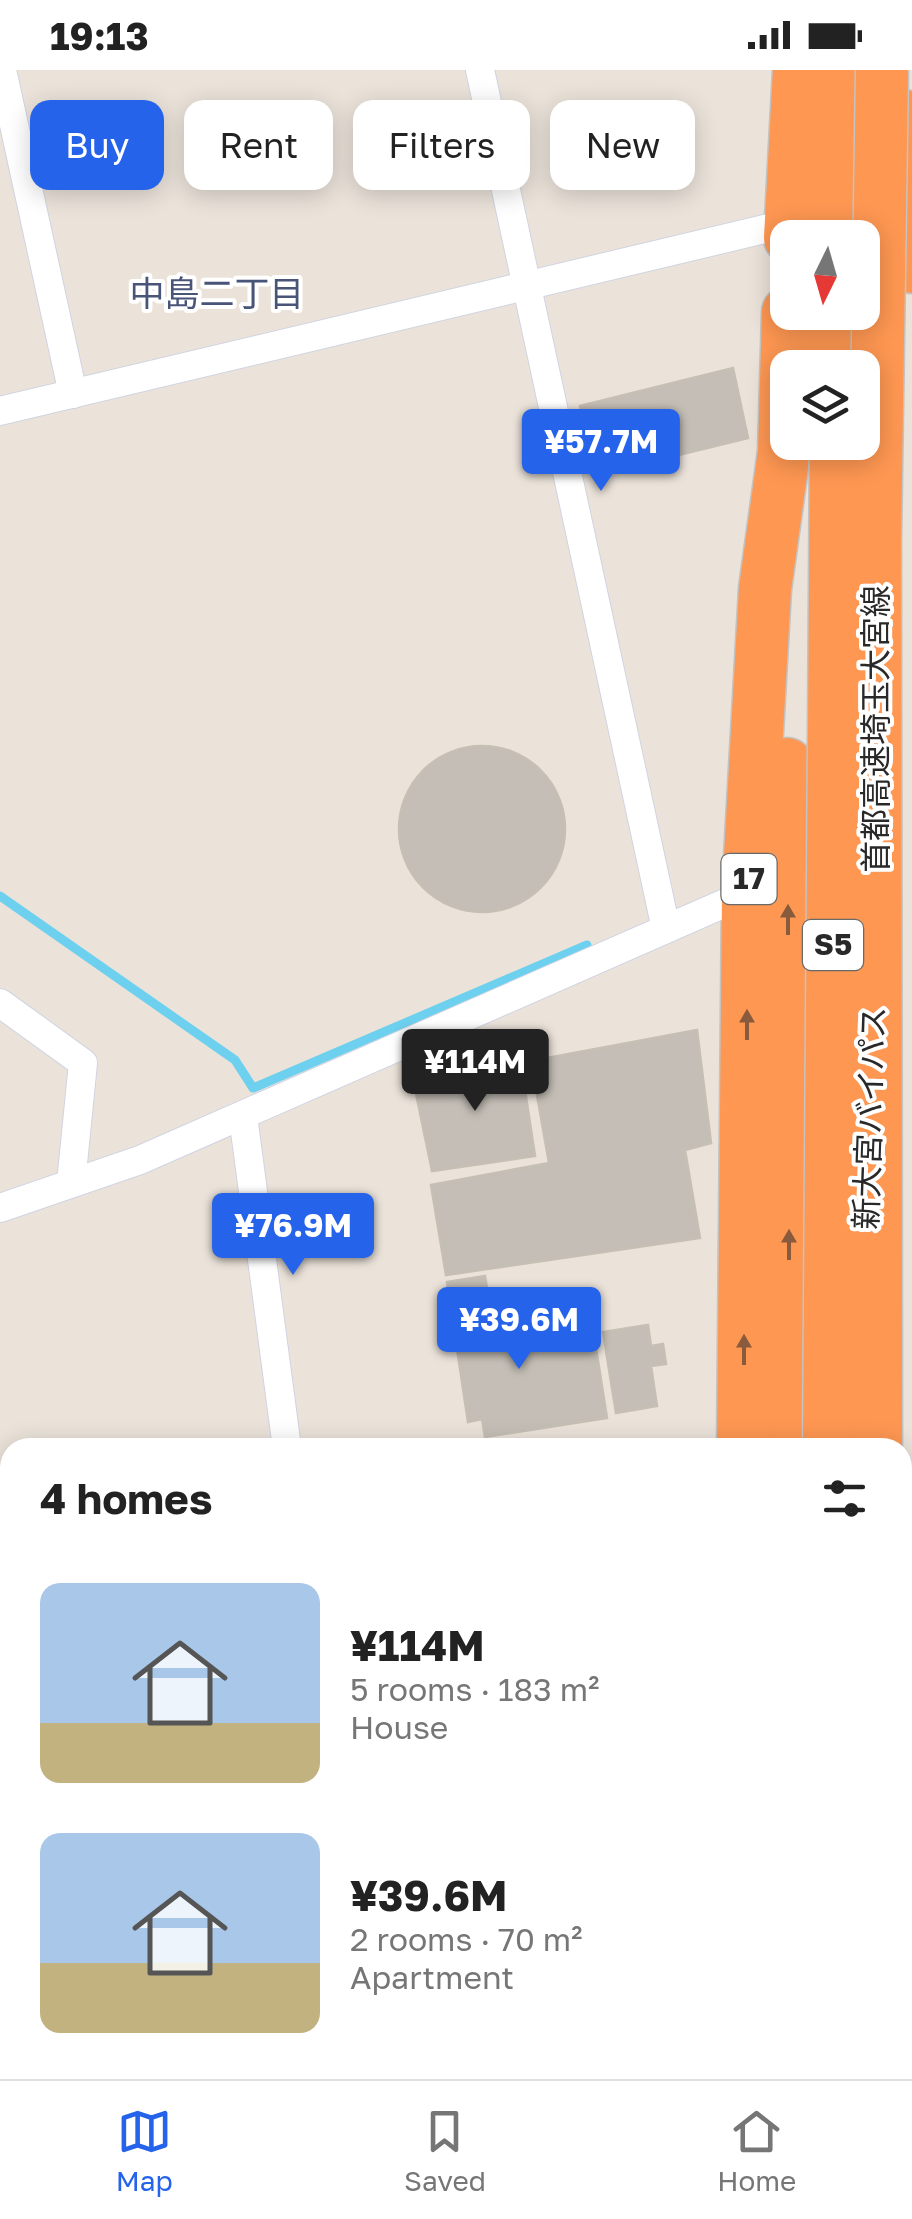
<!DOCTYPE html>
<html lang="en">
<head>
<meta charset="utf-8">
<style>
  body { margin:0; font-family:"Golos Text","Noto Sans JP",sans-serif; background:#f6f6f6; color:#222; height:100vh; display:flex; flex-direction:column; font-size:38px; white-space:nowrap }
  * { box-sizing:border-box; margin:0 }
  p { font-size:32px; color:#767676 }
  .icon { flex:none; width:55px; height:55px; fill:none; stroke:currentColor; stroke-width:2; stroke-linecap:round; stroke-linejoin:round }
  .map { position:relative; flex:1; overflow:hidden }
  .panel { position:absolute; left:0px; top:1368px; width:912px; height:642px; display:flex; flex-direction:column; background:#fff; border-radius:30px 30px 0 0; box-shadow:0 5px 25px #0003 }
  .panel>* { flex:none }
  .banner { position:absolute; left:30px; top:30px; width:852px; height:90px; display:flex; gap:20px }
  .needle { width:65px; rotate:185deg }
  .buttons { position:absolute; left:770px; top:150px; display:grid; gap:20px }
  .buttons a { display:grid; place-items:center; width:110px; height:110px; border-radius:20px; background:#fff; box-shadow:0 5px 25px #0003; font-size:50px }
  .price { position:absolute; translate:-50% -85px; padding:0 22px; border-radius:10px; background:#2563eb; color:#fff; font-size:32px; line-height:65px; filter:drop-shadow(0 2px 5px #0008) }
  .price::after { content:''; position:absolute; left:50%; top:60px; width:30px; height:22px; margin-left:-15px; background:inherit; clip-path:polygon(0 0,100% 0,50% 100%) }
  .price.on { background:#222; color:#fff }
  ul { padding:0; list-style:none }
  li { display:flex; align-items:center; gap:30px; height:250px; padding:0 40px }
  li span { display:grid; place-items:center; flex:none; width:280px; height:200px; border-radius:20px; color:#555 }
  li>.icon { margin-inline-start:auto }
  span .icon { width:120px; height:120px; fill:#fffc; stroke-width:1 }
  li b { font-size:42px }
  h2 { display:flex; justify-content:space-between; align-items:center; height:120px; padding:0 40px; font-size:42px }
  .pill { padding:0 35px; border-radius:20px; background:#fff; box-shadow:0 5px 25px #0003; font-size:35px; line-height:90px }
  .pill.on { background:#2563eb; color:#fff }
  .status { display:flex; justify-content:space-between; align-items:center; height:70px; padding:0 50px; background:#fff; direction:ltr }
  .status svg { height:28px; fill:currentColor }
  .tab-bar { display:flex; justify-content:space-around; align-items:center; height:140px; border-top:2px solid #e0e0e0; background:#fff; font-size:28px; color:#767676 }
  .tab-bar a { display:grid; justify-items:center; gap:5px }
  .tab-bar .on { color:#2563eb }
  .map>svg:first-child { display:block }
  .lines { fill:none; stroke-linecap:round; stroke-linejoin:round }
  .stream { stroke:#6cd0ee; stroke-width:9 }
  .building { fill:#c4beb6; stroke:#c6bfb4; stroke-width:2.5 }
  .street-casing { stroke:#d0d4e2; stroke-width:30 }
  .highway-casing { stroke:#c3c3c3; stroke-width:55 }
  .path { stroke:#c3c3c3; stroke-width:5; stroke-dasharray:8 5; stroke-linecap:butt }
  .street { stroke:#fff; stroke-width:28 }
  .highway { stroke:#fe9752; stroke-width:52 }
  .highway-bridge-casing { stroke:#c3c3c3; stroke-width:55; stroke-linecap:butt }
  .highway-bridge { stroke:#fe9752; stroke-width:52 }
  .oneway { fill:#895a3b }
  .labels { text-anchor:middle; stroke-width:8; stroke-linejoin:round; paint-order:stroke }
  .shield { fill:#fff; stroke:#696969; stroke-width:2.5 }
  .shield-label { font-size:30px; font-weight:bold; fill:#292929 }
  .street-label { font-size:32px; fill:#292929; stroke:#fff }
  .neighbourhood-label { font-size:35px; fill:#495479; stroke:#fff }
</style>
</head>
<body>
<div class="status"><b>19:13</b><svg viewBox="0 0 49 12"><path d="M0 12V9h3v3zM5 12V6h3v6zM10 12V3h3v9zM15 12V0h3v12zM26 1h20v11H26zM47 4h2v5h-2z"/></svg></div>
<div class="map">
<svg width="912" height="2009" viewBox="0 0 912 2009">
  <rect width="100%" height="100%" fill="#ebe3da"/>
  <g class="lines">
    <polyline class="stream" points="0,826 235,990 253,1018 587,875"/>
  </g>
  <g class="building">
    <polygon points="733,298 748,368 597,405 580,336"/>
    <circle cx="482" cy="759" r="83"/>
    <polygon points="697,960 711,1073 685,1080 700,1168 446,1205 431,1115 549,1093 531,991"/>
    <polygon points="520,987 535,1086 432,1101 412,1004"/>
    <polygon points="485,1206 496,1274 560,1264 563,1283 596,1278 607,1348 485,1367 482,1349 468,1352 447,1212"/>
    <polygon points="648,1255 651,1276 663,1274 666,1294 651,1296 657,1336 616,1343 603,1262"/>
    <polygon points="10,1569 10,1603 0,1605 0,1571"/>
    <polygon points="10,1629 10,1670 0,1671 0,1630"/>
    <polygon points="164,2000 505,2000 508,2009 167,2009"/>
    <polygon points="636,2000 647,2000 650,2009 611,2009"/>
  </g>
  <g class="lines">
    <defs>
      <g id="street">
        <polyline points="2,0 73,324"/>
        <polyline points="480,0 666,859"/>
        <polyline points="0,341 790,153"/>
        <polyline points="0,933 83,993 71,1113"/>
        <polyline points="243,1046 287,1378"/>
        <polyline points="0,1138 140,1090 748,823"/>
        <polyline points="0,1618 10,1616"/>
        <polyline points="143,2000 145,2009"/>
        <polyline points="564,2000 567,2009"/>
      </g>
      <g id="highway">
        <polyline points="904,46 912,197"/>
        <polyline points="790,168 799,0"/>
        <polyline points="838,168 839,0"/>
        <polyline points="837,298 837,242"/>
        <polyline points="787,694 789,1378"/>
        <polyline points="743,1378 748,823 765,519 784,382 788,242"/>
        <polyline points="752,2000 752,2009"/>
        <polyline points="825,2009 825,2000"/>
        <polyline points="874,2009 874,2000"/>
      </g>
    </defs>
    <use href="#street" class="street-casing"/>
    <use href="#highway" class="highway-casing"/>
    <polyline class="path" points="522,2000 525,2009"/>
    <use href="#street" class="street"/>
    <use href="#highway" class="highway"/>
    <defs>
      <g id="highway-bridge">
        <polyline points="829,1378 836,372"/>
        <polyline points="876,1378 875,471 882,0"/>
        <polyline points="907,2009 904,1942 912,1661"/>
      </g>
    </defs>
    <use href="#highway-bridge" class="highway-bridge-casing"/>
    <use href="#highway-bridge" class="highway-bridge"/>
  </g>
  <defs><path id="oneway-solid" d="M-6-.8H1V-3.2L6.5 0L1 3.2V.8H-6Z" transform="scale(2.5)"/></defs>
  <g class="oneway">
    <use href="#oneway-solid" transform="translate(788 850) rotate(-90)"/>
    <use href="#oneway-solid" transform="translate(747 955) rotate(-90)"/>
    <use href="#oneway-solid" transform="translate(789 1175) rotate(-90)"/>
    <use href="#oneway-solid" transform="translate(744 1280) rotate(-90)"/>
  </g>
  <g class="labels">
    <g class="shield">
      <rect x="721.5" y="784" width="55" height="50" rx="8"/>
      <rect x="803" y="850" width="60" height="50" rx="8"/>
    </g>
    <g class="shield-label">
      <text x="749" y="819">17</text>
      <text x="833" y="885">S5</text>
    </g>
    <g class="street-label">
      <text transform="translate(876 659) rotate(-90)" y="11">首都高速埼玉大宮線</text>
      <text transform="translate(870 1048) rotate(-88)" y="11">新大宮バイパス</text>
    </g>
    <g class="neighbourhood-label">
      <text x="217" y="236">中島二丁目</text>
    </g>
  </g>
</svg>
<div class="buttons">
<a><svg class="needle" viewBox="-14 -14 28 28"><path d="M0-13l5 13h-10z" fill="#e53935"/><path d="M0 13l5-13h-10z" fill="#767676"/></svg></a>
<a><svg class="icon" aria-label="layers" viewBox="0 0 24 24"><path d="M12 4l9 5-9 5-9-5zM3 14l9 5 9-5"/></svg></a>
</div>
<b class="price" style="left:601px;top:424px">¥57.7M</b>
<b class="price on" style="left:475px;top:1044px">¥114M</b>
<b class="price" style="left:293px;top:1208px">¥76.9M</b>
<b class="price" style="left:519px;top:1302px">¥39.6M</b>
<div class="banner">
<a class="pill on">Buy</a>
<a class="pill">Rent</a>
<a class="pill">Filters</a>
<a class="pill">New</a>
</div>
<section class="panel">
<h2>4 homes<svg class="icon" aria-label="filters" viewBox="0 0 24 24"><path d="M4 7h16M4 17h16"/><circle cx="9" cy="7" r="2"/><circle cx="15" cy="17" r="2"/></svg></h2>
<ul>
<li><span style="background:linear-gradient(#a9c7e8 70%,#c2b280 0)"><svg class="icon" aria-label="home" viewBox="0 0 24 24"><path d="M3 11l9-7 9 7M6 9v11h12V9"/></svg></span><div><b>¥114M</b><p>5 rooms · 183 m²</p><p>House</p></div></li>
<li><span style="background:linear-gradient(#a9c7e8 65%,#c2b280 0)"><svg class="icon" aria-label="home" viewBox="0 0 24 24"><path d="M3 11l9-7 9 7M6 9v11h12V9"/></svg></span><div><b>¥39.6M</b><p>2 rooms · 70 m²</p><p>Apartment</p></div></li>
</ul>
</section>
</div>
<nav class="tab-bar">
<a class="on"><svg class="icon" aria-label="map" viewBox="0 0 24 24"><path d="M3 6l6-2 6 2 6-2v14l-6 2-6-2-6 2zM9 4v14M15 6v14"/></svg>Map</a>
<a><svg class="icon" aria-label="saved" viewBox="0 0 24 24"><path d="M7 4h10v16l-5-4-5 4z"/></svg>Saved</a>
<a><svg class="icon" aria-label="home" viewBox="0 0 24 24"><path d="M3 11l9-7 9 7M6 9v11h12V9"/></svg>Home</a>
</nav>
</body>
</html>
